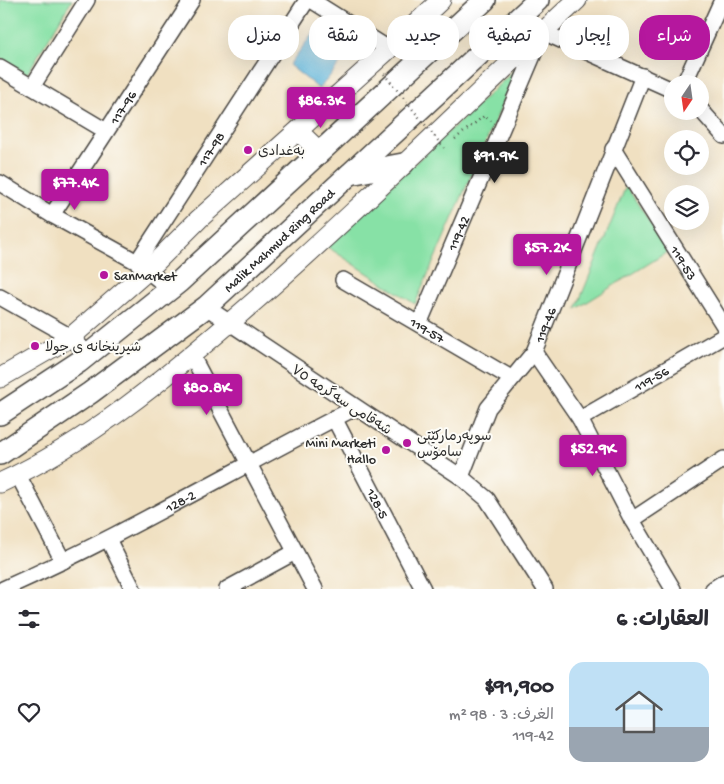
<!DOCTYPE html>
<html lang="ar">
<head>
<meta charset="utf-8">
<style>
  body { margin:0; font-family:"Gochi Hand","Playpen Sans Arabic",sans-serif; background:#f7f7f7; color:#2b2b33; direction:rtl; height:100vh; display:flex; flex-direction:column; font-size:19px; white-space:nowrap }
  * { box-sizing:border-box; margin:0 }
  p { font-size:16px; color:#7c7c81 }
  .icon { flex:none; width:28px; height:28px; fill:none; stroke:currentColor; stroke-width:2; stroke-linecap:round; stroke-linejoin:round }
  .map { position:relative; height:589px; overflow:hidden; direction:ltr }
  .details { display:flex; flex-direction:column; background:#fff; flex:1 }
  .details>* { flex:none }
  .banner { position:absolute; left:15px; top:15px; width:695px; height:45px; direction:rtl; display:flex; gap:10px }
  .needle { width:32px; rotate:193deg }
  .controls { position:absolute; left:664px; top:75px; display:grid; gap:10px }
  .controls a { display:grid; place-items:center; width:45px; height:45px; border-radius:50%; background:#fff; box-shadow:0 5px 20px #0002; font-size:25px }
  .price { position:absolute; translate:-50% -42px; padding:0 11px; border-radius:5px; background:#b5179e; color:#fff; font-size:16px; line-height:32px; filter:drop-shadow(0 1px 2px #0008) }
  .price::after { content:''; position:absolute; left:50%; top:30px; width:15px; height:11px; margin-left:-8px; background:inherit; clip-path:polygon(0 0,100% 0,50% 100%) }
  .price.current { background:#222; color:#fff }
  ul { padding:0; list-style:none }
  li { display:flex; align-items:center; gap:15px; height:125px; padding:0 15px }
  li span { display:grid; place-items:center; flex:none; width:140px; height:100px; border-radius:15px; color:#555 }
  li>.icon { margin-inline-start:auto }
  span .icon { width:60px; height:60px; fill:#fffc; stroke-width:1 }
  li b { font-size:21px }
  h2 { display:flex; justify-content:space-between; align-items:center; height:60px; padding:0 15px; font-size:21px }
  .tag { padding:0 18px; border-radius:20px; background:#fff; box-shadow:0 5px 20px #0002; font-size:18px; line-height:45px }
  .tag.current { background:#b5179e; color:#fff }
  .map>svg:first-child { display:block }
  .green { fill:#87e1a6; stroke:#598668 }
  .water { fill:#5cb3d9; stroke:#446f82 }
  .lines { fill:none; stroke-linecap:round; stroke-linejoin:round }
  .minor-casing { stroke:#494642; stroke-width:18 }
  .major-casing { stroke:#494642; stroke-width:21 }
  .highway-casing { stroke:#494642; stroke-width:24 }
  .path { stroke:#494642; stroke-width:2.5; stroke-dasharray:1 4; stroke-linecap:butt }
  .minor { stroke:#fff; stroke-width:15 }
  .major { stroke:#fff; stroke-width:19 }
  .highway { stroke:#fff; stroke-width:21 }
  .path-bridge { stroke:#494642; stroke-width:2.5; stroke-dasharray:1 4; stroke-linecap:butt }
  .poi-dot { fill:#b5179e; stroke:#fdfcf7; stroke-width:2 }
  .labels { text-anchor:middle; stroke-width:4; stroke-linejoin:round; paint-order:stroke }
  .street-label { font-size:14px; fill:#2b2b2b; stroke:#fdfcf7 }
  .poi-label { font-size:14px; fill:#2b2b2b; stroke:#fdfcf7; text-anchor:start }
</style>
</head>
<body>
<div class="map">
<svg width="724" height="589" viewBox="0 0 724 589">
  <rect width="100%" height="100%" fill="#fdfcf7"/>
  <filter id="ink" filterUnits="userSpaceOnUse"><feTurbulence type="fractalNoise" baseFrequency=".02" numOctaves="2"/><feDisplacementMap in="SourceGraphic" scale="10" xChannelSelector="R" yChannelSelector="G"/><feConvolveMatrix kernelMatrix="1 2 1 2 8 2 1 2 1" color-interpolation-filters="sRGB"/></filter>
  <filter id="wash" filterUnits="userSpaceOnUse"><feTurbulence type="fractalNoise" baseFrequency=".0096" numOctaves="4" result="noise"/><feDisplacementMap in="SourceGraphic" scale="20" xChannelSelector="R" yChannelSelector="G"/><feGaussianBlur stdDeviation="1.12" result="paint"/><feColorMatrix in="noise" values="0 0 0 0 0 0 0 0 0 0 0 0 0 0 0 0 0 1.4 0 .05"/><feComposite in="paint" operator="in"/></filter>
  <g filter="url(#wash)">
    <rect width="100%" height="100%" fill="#f0e0c1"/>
    <g class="green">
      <polygon points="0,0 72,0 27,74 0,58"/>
      <polygon points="519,66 415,304 326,246"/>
      <polygon points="626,186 669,251 576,309"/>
    </g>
    <polygon class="water" points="326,16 360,40 319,89 289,65"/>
  </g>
  <g filter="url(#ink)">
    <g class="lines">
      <defs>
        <g id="minor">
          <polyline points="311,0 389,49"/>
          <polyline points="0,68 106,131"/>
          <polyline points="684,84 722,0"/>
          <polyline points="32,87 87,0"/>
          <polyline points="700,109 724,136"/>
          <path id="s1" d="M613,149L724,326"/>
          <polyline points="0,183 52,215 137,262 170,289"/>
          <path id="s2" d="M52,215L192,0"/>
          <path id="s3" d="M137,262L307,0"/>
          <path id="s4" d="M343,280L511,378"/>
          <polyline points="0,297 71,337 89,355"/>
          <polyline points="206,307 461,477 487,499 545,589"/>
          <path id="s5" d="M419,324L543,32L672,90"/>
          <polyline points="534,352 580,419 632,520 673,589"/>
          <polyline points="192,356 315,589"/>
          <path id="s6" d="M334,418L423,589"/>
          <path id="s7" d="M580,419L724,336"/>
          <polyline points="18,475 63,561"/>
          <path id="s8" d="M461,477L488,408L534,352L643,76"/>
          <polyline points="632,520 724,459"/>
          <polyline points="108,539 133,589"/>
          <path id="s9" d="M3,589C124,535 238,467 355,408"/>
          <polyline points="227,589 295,552"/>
          <polyline points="713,589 724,582"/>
        </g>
        <g id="major">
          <polyline points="298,131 320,152"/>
          <polyline points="0,378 71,337 148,270 199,219 389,49 441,0"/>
          <path d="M0,483C89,442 167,377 241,313C357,213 465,104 577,0"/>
        </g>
        <g id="highway">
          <polyline points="350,174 403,164"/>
          <polyline points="0,414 79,362 179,282 485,0"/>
          <path id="s10" d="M0,454L90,393L206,307L538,0"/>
        </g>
      </defs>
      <use href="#minor" class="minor-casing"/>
      <use href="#major" class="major-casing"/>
      <use href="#highway" class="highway-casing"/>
      <polyline class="path" points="455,139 484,116 491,121"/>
      <use href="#minor" class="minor"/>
      <use href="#major" class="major"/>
      <use href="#highway" class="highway"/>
      <polyline class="path-bridge" points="384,74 444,148"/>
    </g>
  </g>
  <g class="poi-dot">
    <circle cx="248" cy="150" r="5"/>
    <circle cx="104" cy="275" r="5"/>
    <circle cx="35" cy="346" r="5"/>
    <circle cx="407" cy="443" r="5"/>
    <circle cx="386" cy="450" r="5"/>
  </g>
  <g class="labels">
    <g class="street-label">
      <text dy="5" stroke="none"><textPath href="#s2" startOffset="129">117-96</textPath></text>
      <text dy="5" stroke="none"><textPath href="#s3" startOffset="135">117-98</textPath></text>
      <text dy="5" stroke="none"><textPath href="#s5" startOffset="99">119-42</textPath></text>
      <text dy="5" stroke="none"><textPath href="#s10" startOffset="352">Malik Mahmud Ring Road</textPath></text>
      <text dy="5" stroke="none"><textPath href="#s1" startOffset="134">119-53</textPath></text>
      <text dy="5" stroke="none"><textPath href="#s8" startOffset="176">119-46</textPath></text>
      <text dy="5" stroke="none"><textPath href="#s4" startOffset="98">119-57</textPath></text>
      <text dy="5" stroke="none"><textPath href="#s7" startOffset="82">119-56</textPath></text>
      <text transform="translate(342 399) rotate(33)" y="5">شەقامی سەگرمە ٧٥</text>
      <text dy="5" stroke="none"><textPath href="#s9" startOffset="198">128-2</textPath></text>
      <text dy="5" stroke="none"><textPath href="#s6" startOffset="96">128-5</textPath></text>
    </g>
    <g class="poi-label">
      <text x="258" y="155">بەغدادی</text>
      <text x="114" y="280">SanMarket</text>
      <text x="45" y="351">شیرینخانه ی جولا</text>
      <text x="417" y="440">سوپەرمارکێتی<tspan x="417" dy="16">سامۆس</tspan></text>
      <text x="376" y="447" text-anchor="end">Mini Marketi<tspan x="376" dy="16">Hallo</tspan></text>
    </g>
  </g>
</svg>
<div class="controls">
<a><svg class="needle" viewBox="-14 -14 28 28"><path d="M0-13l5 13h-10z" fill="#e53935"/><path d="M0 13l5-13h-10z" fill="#7c7c81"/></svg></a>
<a><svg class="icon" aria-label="locate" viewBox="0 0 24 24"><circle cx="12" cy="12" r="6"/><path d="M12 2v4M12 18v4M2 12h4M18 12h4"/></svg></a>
<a><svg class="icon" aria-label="layers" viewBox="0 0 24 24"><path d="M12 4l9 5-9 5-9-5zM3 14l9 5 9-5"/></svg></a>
</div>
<b class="price" style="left:321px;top:129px">$86.3K</b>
<b class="price current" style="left:495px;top:184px">$91.9K</b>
<b class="price" style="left:75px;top:211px">$77.4K</b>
<b class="price" style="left:547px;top:276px">$57.2K</b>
<b class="price" style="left:207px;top:416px">$80.8K</b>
<b class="price" style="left:593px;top:477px">$52.9K</b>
<div class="banner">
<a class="tag current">شراء</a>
<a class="tag">إيجار</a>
<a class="tag">تصفية</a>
<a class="tag">جديد</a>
<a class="tag">شقة</a>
<a class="tag">منزل</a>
</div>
</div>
<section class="details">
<h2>العقارات: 6<svg class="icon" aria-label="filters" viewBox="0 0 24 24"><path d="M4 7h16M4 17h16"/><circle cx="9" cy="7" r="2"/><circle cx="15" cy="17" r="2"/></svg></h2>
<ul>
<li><span style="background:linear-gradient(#bfe0f5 65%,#9aa5b1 0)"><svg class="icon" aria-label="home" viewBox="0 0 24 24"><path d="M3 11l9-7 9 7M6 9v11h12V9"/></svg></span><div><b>$91,900</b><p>الغرف: 3 · 98 m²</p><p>119-42</p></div><svg class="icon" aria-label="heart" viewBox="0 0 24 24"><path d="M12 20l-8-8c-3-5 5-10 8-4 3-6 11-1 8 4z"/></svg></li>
</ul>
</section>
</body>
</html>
